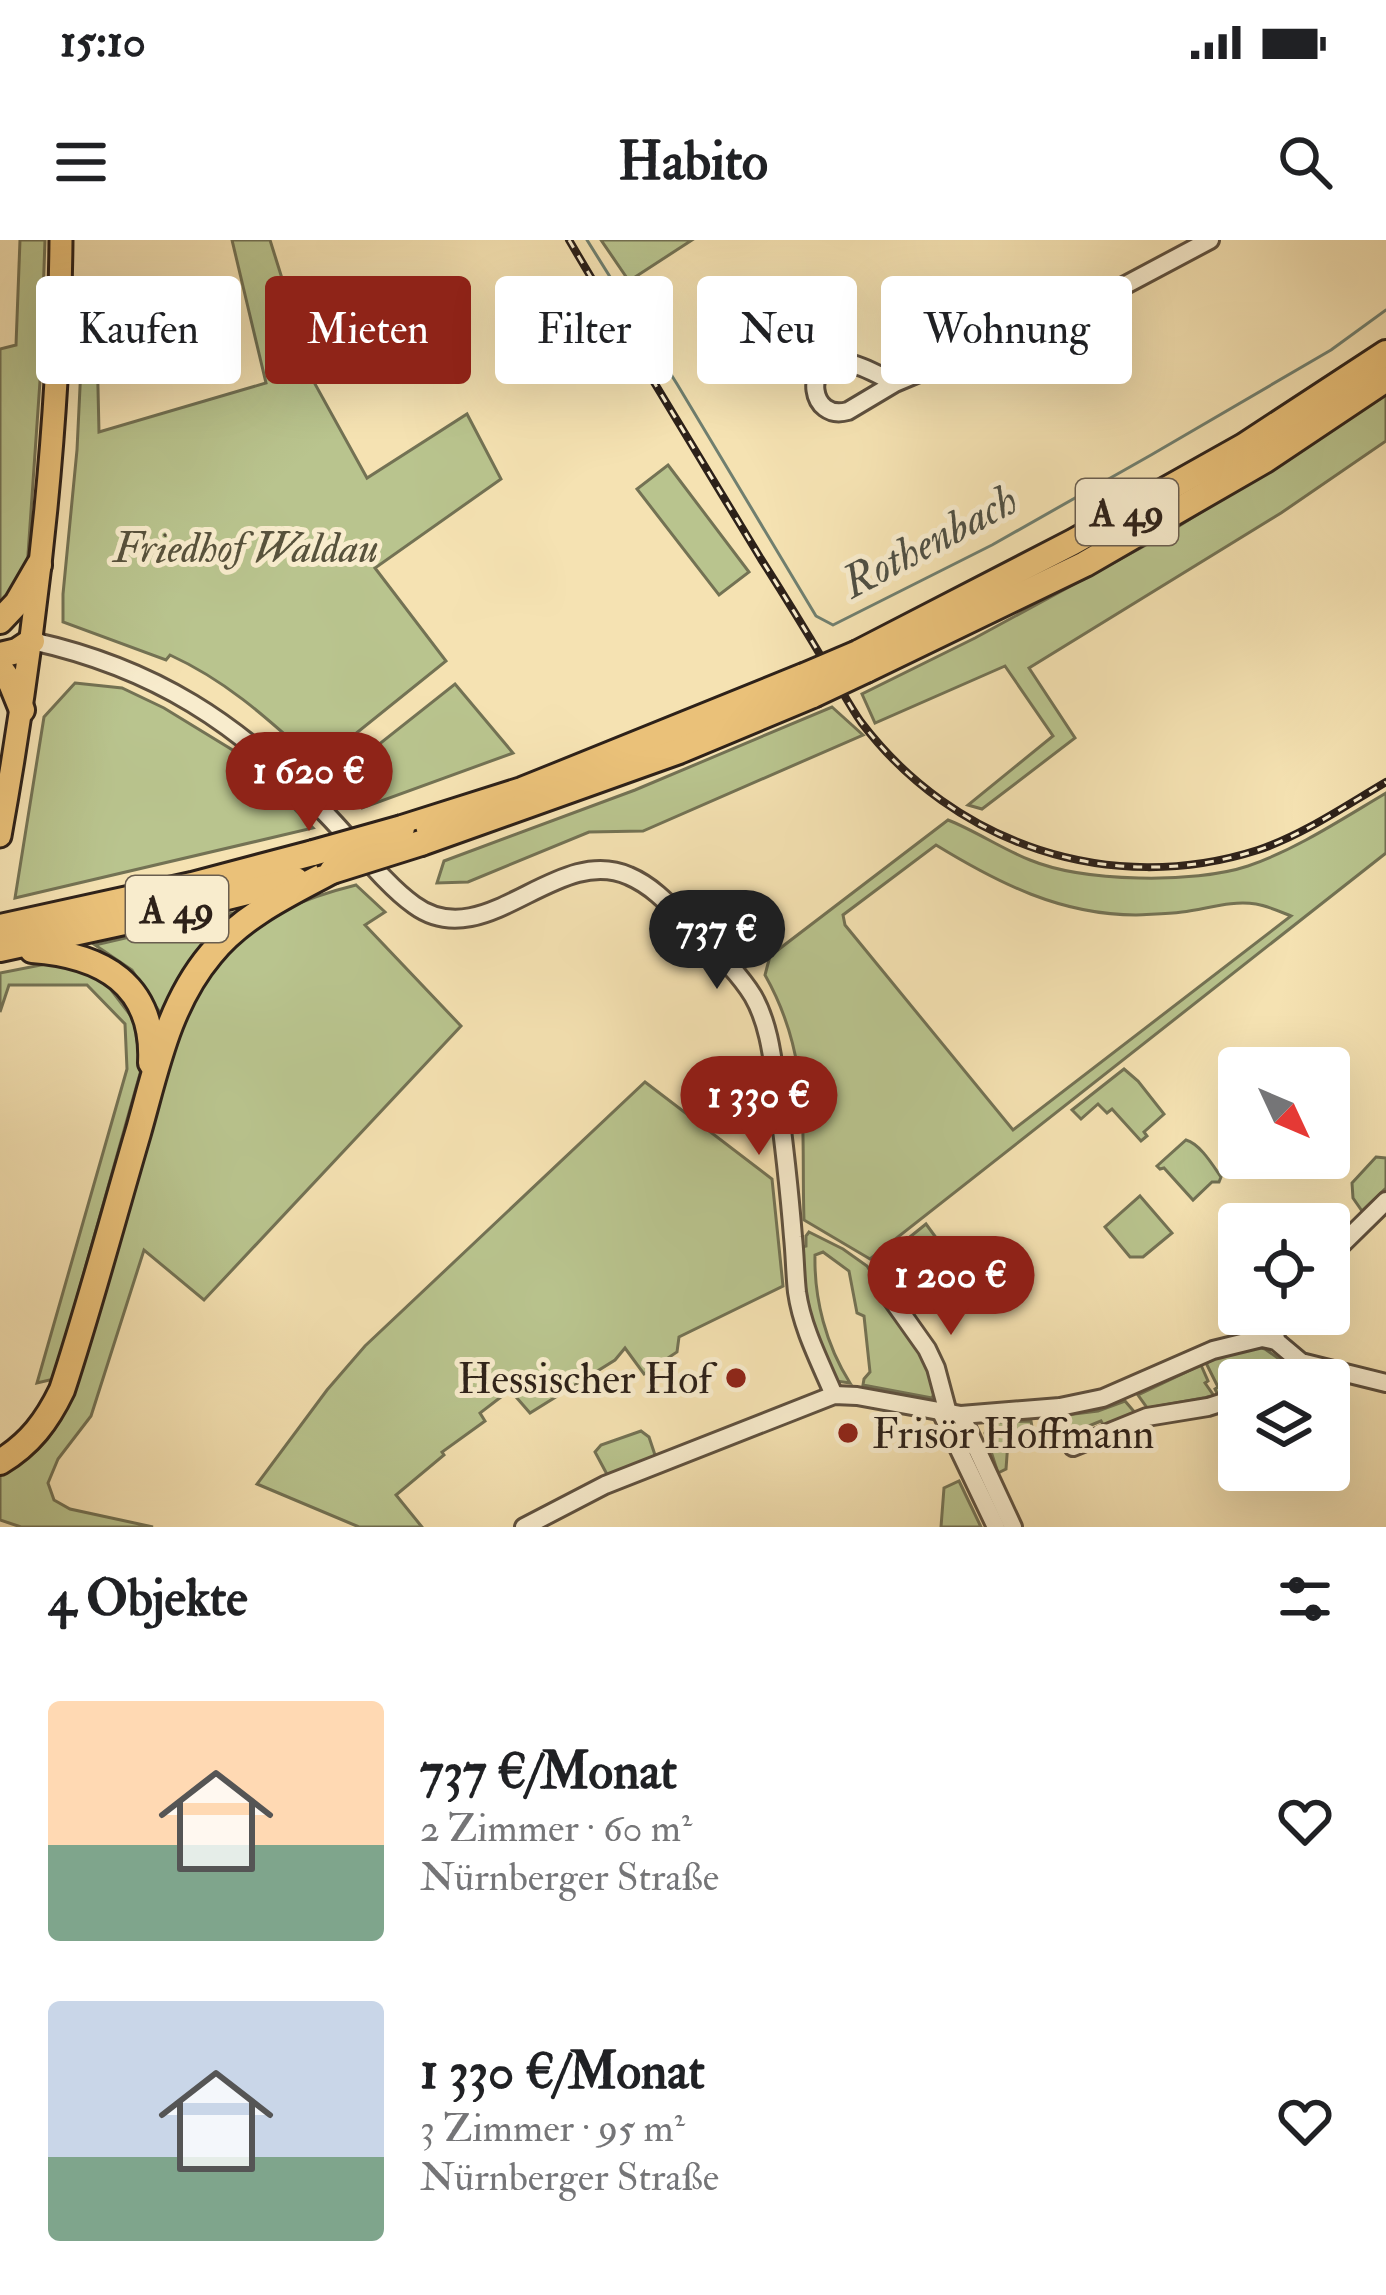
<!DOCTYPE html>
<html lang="de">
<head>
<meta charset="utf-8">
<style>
  body { margin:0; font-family:"IM FELL Double Pica",serif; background:#f2f2f2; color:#202124; height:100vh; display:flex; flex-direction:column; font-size:45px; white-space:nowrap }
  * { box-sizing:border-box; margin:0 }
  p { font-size:39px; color:#757577 }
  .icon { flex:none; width:66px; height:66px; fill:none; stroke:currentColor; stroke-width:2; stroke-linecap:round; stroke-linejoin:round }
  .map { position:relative; height:1287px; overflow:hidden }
  .panel { display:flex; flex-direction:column; background:#fff; flex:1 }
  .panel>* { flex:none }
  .hud { position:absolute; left:36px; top:36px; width:1314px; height:108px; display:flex; gap:24px }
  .needle { width:78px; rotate:134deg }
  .buttons { position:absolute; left:1218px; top:807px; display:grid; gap:24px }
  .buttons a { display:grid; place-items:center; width:132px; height:132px; border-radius:12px; background:#fff; box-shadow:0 12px 48px #0002; font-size:60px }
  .price { position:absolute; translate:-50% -102px; padding:0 27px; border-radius:42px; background:#8f2418; color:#fff; font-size:39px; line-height:78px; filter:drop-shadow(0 3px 6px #0008) }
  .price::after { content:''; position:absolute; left:50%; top:72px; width:36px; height:27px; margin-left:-18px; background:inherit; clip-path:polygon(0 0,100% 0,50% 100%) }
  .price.on { background:#222; color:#fff }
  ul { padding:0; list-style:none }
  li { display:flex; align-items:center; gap:36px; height:300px; padding:0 48px }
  li span { display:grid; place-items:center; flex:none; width:336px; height:240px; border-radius:12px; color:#555 }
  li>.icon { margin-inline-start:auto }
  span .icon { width:144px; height:144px; fill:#fffc; stroke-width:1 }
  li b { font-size:51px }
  h2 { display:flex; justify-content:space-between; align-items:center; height:144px; padding:0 48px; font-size:51px }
  .chip { padding:0 42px; border-radius:12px; background:#fff; box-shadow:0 12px 48px #0002; font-size:42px; line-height:108px }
  .chip.on { background:#8f2418; color:#fff }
  .status { display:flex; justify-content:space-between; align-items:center; height:84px; padding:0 60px; background:#fff; direction:ltr }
  .status svg { height:33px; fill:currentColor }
  header { display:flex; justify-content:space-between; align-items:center; height:156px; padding:0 48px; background:#fff; font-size:54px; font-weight:700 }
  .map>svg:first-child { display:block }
  .green { fill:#b9c48e; stroke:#737254; stroke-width:3; fill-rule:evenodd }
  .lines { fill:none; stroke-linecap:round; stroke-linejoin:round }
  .stream { stroke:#707f6f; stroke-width:3 }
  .minor-casing { stroke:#5f513f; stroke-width:22 }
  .major-casing { stroke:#2d2119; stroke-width:27 }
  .highway-casing { stroke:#2d2119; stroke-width:30 }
  .minor { stroke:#f8eccd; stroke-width:16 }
  .major { stroke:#eac179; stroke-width:21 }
  .highway { stroke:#eac179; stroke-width:24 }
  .rail-casing { stroke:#2d2119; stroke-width:8 }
  .rail { stroke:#f8eccd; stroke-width:3; stroke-dasharray:9; stroke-linecap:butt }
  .highway-bridge-casing { stroke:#2d2119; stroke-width:30; stroke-linecap:butt }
  .highway-bridge { stroke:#eac179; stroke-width:24 }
  .poi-dot { fill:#8f2418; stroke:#f8eccd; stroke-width:4.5 }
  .labels { text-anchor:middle; stroke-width:10; stroke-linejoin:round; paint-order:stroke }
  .shield { fill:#f8eccd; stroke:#6a5e4f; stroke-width:3 }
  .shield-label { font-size:39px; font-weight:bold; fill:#2d2119 }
  .park-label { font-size:42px; font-style:italic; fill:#57523c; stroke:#f8eccd }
  .poi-label { font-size:42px; fill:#2d2119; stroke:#f8eccd; text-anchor:end }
  .water-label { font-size:45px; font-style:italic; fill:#4f5044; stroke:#f8eccd }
</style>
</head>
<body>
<div class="status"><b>15:10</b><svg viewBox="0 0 49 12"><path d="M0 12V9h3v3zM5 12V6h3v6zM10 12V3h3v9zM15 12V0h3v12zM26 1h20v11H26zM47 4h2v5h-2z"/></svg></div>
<header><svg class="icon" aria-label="menu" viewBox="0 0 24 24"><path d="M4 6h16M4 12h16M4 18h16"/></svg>Habito<svg class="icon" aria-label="search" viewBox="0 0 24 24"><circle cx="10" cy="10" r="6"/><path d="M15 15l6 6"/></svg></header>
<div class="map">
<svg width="1386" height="1287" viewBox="0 0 1386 1287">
  <rect width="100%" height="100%" fill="#f5e2b2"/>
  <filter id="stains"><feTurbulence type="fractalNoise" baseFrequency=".00167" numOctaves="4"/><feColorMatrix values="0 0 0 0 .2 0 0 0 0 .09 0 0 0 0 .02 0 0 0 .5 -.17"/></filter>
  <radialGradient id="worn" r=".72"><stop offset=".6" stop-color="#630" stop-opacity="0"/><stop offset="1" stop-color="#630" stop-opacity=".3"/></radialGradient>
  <g class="green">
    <polygon points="20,0 45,0 40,141 27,329 0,365 0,109 16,105"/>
    <path d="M232,0H270L315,144L367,238L467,174L501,239L375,328L446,421L318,524C270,481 229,442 170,415L166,420L63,382V354L77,210L84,64L96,60L99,192L266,143Z"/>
    <polygon points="601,0 692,0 629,41"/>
    <polygon points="1386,155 1386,201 1281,273 1029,428 1075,498 982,569 968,565 1053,496 1005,426 875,483 862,454 975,398 1168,293"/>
    <polygon points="668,225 749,332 719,355 637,249"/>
    <polygon points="75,443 122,448 164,468 244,517 313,588 15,658 44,477"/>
    <polygon points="455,444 513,513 362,568 339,536"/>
    <polygon points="832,467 863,495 643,591 589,592 468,642 437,643 444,621 635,550"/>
    <path d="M1386,553V613L870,1019L804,980C801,890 812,818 765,735L770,716L948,580C976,591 1002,609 1030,620C1083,642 1194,644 1248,626C1297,609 1342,579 1386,553ZM936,605C998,643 1061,675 1136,675C1151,674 1167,674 1182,672C1207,669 1231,660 1256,664C1268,666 1281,672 1291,676L1013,890L845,685L843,675Z"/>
    <path d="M356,645L385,672L365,685L461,786L204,1060L144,1010L91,1176L58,1219L48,1243L54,1260L70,1269L153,1287H21L0,1280V1236C42,1213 53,1196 74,1153C96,1077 118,1000 140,923C160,852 174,766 226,711C260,675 308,657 356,645Z"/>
    <path d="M233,673C197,707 181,728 161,774L132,730L95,705Z"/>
    <polygon points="51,723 99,734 134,780 141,830 54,1139 37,1143 127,829 125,784 87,745 9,745 0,772 0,733"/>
    <polygon points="1124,829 1138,841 1164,874 1144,892 1147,896 1141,901 1112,869 1107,873 1098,864 1081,879 1072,870"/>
    <polygon points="645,842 772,939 783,1046 679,1097 677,1112 644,1134 625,1108 615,1120 530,1173 510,1150 480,1173 485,1181 442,1212 444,1215 396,1255 422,1287 359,1287 257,1244 327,1150 365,1106"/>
    <path d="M1186,900C1200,904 1212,924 1221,937L1219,942H1212L1193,960L1164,928L1160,929L1157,926Z"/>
    <polygon points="1376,917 1386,918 1386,948 1362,971 1353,958 1352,943"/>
    <polygon points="1140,956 1172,993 1143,1017 1130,1017 1105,987"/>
    <polygon points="926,984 937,999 893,1033 899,1041 890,1049 875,1025"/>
    <path d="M809,992L843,1009L867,1026L923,1114L935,1152L932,1158L863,1145L864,1139L870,1132L864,1076L857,1073L849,1031L823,1012L815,1015C814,1059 826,1105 850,1143L836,1141C813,1090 804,1063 802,1007L806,1006V996Z"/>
    <polygon points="1258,1107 1265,1109 1282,1121 1277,1134 1261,1140 1239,1140 1239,1148 1218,1155 1215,1149 1218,1147 1206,1123 1223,1115"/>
    <polygon points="1201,1125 1208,1141 1205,1143 1214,1156 1153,1167 1153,1171 1148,1169 1138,1155"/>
    <path d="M1125,1161L1137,1175L1106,1190L1101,1181L1074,1192L1075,1201C1056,1207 1044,1197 1042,1178L1098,1171Z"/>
    <polygon points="1031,1181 1033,1193 1015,1197 1008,1202 1006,1229 998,1233 985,1193 987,1188 997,1182"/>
    <polygon points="641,1191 649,1197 656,1218 609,1238 595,1212 601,1205"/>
    <polygon points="959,1241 981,1287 941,1287 944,1248"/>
  </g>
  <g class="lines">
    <polyline class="stream" points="587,0 677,144 816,376 833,385 992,305 1151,215 1331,110 1386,70"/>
    <defs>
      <g id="minor">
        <path d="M895,143C878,135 859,123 840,122C803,121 809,182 848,171L895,143L1116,50L1210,0"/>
        <path d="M32,401C155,428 238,483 325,573C353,601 383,643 414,665C485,717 556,603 629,636C655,647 673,669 692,688C713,709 737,730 753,756C768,782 772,814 776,843C783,895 789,946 793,997C795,1016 795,1034 797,1052C802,1088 820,1122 834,1155"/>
        <polyline points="1329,1017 1386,961"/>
        <polyline points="888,1054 927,1109 936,1128 948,1173"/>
        <polyline points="1276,1101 1275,1092 1281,1074"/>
        <polyline points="1285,1140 1301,1122"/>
        <polyline points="941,1172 996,1287"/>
        <polyline points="961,1175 1013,1287"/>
        <polyline points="1073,1207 1147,1177 1208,1167 1239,1157"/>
        <polyline points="524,1287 605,1245 834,1155 857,1156 961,1175 1060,1167 1103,1158 1213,1110 1262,1098 1276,1101 1301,1122 1386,1143"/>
      </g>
      <path id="major" d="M0,596C35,400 59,200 61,0"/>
      <g id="highway">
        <polyline points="0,381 17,363 39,325"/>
        <polyline points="858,413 1073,302 1244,206 1386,113"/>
        <polyline points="0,415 17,411 32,401"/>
        <polyline points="0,428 11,443 22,470"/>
        <polyline points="866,430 1085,324 1265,220 1386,139"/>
        <polyline points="402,588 522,550 804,436"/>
        <polyline points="421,603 679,511 813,455"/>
        <polyline points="0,687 192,645 313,613"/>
        <polyline points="0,709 138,679 296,640"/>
        <path d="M32,710C102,715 155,744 151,823"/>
        <path d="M0,1222C30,1204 47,1181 62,1150C90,1065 113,978 138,893C156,830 168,765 211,714C243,675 289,654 332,631"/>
      </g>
    </defs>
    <use href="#minor" class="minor-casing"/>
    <use href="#major" class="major-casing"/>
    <use href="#highway" class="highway-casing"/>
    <use href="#minor" class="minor"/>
    <use href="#major" class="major"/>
    <use href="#highway" class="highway"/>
    <defs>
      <path id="rail" d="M569,0C632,107 697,213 761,319C784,355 806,391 828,428C839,445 849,465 861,482C954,605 1111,657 1258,610C1303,595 1345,566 1386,542"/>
    </defs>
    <use href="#rail" class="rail-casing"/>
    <use href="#rail" class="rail"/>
    <defs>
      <g id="highway-bridge">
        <polyline points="804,436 858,413"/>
        <polyline points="813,455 866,430"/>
        <polyline points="313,613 402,588"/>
        <polyline points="332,631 421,603"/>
      </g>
    </defs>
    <use href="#highway-bridge" class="highway-bridge-casing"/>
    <use href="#highway-bridge" class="highway-bridge"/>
  </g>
  <g class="poi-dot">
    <circle cx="736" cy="1138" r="12"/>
    <circle cx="848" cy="1193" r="12"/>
  </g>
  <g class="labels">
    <g class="shield">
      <rect x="1076" y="239" width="102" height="66" rx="9"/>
      <rect x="126" y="636" width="102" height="66" rx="9"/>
    </g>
    <g class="shield-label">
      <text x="1127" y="286">A 49</text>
      <text x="177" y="683">A 49</text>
    </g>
    <g class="park-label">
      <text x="246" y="322">Friedhof Waldau</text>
    </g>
    <g class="poi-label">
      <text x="712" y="1153">Hessischer Hof</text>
      <text x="872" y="1208" text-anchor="start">Frisör Hoffmann</text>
    </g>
    <g class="water-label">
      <text transform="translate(929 300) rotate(-28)" y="16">Rothenbach</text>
    </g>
  </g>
  <rect width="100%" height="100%" filter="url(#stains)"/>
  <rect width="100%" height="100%" fill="url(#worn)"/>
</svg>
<div class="buttons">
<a><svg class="needle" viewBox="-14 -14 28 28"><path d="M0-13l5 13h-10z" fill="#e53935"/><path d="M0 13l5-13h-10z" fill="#757577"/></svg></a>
<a><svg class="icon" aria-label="locate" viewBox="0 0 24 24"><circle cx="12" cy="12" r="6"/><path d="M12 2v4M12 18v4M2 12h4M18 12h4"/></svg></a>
<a><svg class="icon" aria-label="layers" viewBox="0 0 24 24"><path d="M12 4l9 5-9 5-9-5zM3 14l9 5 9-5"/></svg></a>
</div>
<b class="price" style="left:309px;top:594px">1 620 €</b>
<b class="price on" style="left:717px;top:752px">737 €</b>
<b class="price" style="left:759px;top:918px">1 330 €</b>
<b class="price" style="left:951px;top:1098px">1 200 €</b>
<div class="hud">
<a class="chip">Kaufen</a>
<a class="chip on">Mieten</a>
<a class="chip">Filter</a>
<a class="chip">Neu</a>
<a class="chip">Wohnung</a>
</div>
</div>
<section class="panel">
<h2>4 Objekte<svg class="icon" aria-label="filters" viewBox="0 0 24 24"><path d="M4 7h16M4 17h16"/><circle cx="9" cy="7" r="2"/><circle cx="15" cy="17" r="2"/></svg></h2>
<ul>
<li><span style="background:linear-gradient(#ffd9b3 60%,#7fa58c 0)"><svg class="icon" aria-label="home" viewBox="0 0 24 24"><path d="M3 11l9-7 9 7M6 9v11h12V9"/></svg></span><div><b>737 €/Monat</b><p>2 Zimmer · 60 m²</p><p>Nürnberger Straße</p></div><svg class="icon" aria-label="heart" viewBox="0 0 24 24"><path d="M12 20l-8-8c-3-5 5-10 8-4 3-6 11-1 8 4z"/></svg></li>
<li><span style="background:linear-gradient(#c9d6e8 65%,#7fa58c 0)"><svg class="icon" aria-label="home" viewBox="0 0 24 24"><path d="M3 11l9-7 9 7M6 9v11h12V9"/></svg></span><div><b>1 330 €/Monat</b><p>3 Zimmer · 95 m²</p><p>Nürnberger Straße</p></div><svg class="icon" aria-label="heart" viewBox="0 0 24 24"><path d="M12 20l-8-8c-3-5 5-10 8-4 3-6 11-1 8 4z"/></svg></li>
</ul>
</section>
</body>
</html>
